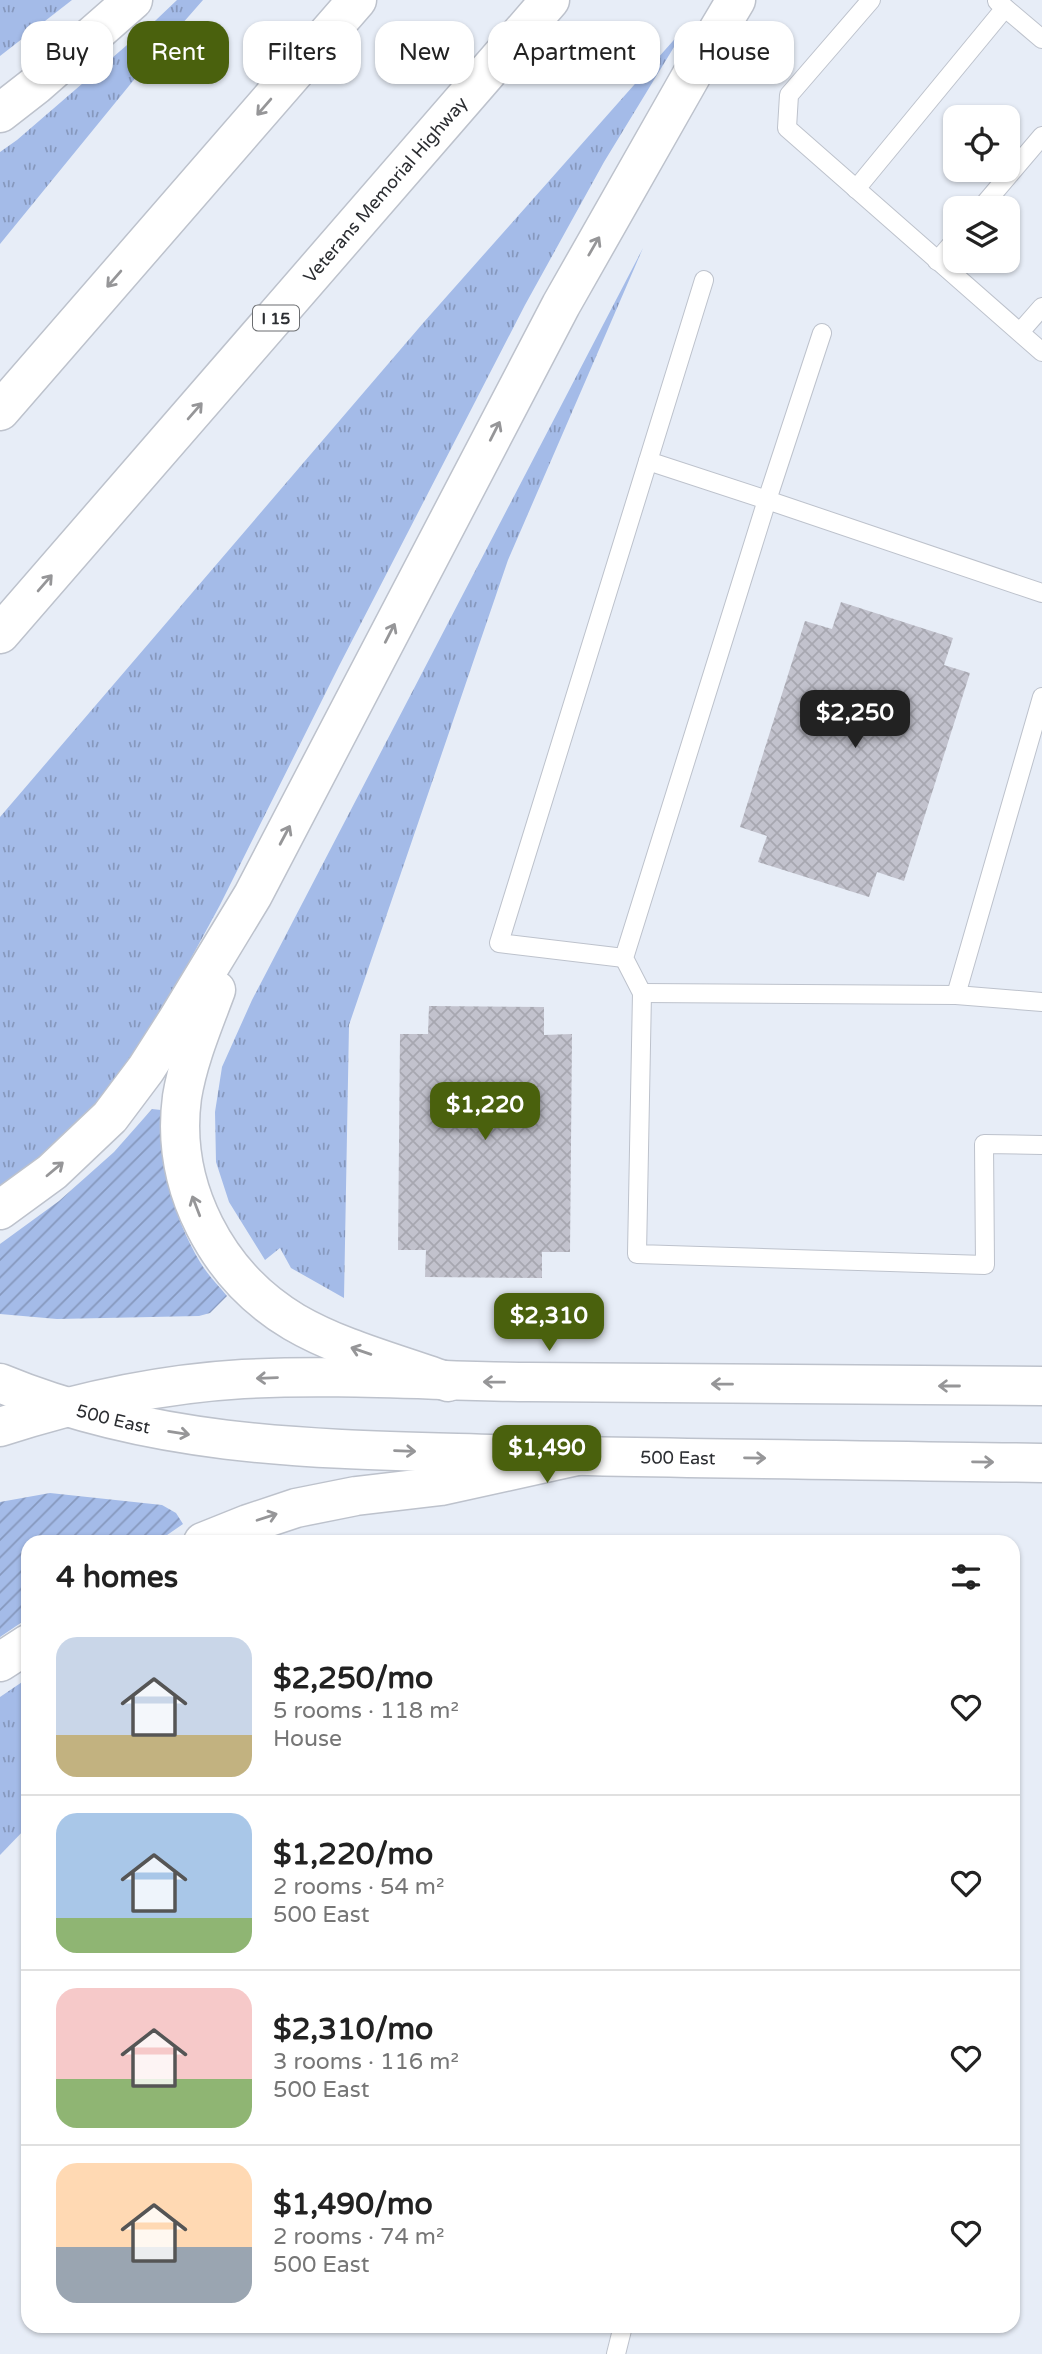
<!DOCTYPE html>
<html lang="en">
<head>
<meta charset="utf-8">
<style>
  body { margin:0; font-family:"Varela Round",sans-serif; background:#f6f6f6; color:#222; height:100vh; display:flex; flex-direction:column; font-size:26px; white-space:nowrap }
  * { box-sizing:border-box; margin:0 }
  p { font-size:23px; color:#767676 }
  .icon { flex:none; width:38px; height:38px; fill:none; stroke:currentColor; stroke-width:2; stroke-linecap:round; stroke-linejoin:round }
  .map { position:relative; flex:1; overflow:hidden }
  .panel { position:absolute; left:21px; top:1535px; width:999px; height:798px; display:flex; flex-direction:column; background:#fff; border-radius:21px; box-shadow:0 2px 5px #0004 }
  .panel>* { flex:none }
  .hud { position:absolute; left:21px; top:21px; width:1001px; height:63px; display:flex; gap:14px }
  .buttons { position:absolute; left:943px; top:105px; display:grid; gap:14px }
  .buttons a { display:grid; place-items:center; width:77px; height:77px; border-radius:14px; background:#fff; box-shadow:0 2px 5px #0004; font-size:35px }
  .price { position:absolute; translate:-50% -60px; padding:0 16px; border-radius:14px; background:#4a610d; color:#fff; font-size:23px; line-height:46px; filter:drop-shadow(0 2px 4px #0008) }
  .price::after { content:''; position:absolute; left:50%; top:42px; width:21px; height:16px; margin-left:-10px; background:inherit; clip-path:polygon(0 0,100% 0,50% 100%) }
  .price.selected { background:#222; color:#fff }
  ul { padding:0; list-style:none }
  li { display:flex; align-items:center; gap:21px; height:175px; padding:0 35px }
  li+li { border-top:2px solid #e0e0e0 }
  li span { display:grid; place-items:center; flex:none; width:196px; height:140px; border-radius:21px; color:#555 }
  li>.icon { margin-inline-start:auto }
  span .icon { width:84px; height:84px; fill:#fffc; stroke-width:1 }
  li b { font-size:30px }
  h2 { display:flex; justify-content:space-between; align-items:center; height:84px; padding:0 35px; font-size:30px }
  .pill { padding:0 24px; border-radius:21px; background:#fff; box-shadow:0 2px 5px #0004; font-size:24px; line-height:63px }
  .pill.selected { background:#4a610d; color:#fff }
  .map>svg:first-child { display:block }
  .grass { fill:url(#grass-tufts) }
  .garden { fill:url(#garden-furrows) }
  .building { fill:url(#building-cross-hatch) }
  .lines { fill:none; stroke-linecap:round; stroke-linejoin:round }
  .lane-casing { stroke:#bdc2cc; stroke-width:20 }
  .secondary-casing { stroke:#bdc2cc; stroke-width:41 }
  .highway-casing { stroke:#bdc2cc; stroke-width:41 }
  .lane { stroke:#fff; stroke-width:18 }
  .secondary { stroke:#fff; stroke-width:38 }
  .highway { stroke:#fff; stroke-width:38 }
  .oneway { stroke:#969698 }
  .labels { text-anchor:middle; stroke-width:5; stroke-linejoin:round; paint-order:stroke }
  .shield { fill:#fff; stroke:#6b6d70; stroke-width:2 }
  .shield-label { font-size:16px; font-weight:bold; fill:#2c2e32 }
  .street-label { font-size:18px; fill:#2c2e32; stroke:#fff }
</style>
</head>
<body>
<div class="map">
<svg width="1042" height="2354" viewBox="0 0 1042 2354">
  <defs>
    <pattern id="grass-tufts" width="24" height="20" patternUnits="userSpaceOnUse" patternTransform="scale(1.75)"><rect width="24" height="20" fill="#a4bbe8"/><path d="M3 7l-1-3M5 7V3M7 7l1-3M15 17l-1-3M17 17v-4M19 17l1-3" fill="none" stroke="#8698bd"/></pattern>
    <pattern id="garden-furrows" width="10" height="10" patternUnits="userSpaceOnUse" patternTransform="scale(1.75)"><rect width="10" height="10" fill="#a4bbe8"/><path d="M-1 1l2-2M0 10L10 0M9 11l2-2" fill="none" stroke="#8698bd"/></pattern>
    <pattern id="building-cross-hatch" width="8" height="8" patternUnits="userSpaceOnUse" patternTransform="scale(1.75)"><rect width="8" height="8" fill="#c2c2cd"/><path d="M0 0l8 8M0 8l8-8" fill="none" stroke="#a7a7b0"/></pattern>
  </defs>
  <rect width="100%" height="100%" fill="#e7edf7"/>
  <g class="grass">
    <polygon points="0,0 72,0 0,56"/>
    <polygon points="177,0 203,0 146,65 0,244 0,152 17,140 156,20"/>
    <polygon points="688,24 604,162 525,305 339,666 220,905 150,1034 98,1105 14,1181 0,1189 0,817 424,322"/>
    <polygon points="643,248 508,560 349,1025 344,1298 291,1268 280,1248 265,1260 229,1202 216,1162 215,1112 222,1067 252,1000"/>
    <polygon points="28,1678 28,1826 0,1855 0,1697"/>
  </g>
  <g class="garden">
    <path d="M152,1109L161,1110C160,1165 172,1214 200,1262C207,1274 218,1285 227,1296L210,1313L199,1316L57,1319L0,1314V1244L59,1201L114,1152Z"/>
    <polygon points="50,1493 162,1505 176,1513 183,1524 157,1542 28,1542 28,1618 0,1637 0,1502"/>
  </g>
  <g class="building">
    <polygon points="841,602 953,638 944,665 970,673 904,881 877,872 869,897 758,862 767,836 740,827 805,621 832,629"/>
    <polygon points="429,1006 544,1007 544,1035 572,1034 570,1252 542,1252 542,1278 425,1277 426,1250 398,1250 400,1034 428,1034"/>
    <polygon points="57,2326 135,2326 135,2333 57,2329"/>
  </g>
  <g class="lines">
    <defs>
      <g id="lane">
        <polyline points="871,0 789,95 787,128 1042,352"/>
        <polyline points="997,1 1042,39"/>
        <polyline points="856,189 1005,8"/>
        <polyline points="981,208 1042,136"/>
        <polyline points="937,261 956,239"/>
        <polyline points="1020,332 1042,307"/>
        <polyline points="648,461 767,500 822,333"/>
        <polyline points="1042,593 767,500 624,958 642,993 637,1254 985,1265 984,1144 1042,1145"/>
        <polyline points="624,958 499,943 704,280"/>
        <polyline points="642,993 956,995 1042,1002"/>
        <polyline points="956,995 1042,697"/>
        <polyline points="616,2354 623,2326"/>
      </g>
      <g id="secondary">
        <path id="s1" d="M0,1383C162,1450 327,1449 498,1454C680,1459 861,1460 1042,1463"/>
        <path d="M0,1427C80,1401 159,1384 243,1379C338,1374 434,1381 529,1382C700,1384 871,1385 1042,1386"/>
      </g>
      <g id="highway">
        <polyline points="0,113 36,85 133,0"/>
        <polyline points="0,411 357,0"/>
        <path id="s2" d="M0,634L550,0"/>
        <path d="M216,990C203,1025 188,1060 182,1097C170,1187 217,1276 294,1322C340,1349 399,1364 448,1382"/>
        <polyline points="0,1210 52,1172 110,1117 146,1069 176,1022 253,895 561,305 695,69 736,0"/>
        <polyline points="203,1542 248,1524 296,1508 356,1496 441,1486 577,1456"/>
        <polyline points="0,1662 28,1644"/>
      </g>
    </defs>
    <use href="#lane" class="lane-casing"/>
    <use href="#secondary" class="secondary-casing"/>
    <use href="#highway" class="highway-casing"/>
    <use href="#lane" class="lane"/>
    <use href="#secondary" class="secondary"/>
    <use href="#highway" class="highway"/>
  </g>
  <defs><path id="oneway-shaft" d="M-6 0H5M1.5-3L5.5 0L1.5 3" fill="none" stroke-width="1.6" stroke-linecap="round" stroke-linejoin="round" transform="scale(1.75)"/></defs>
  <g class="oneway">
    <use href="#oneway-shaft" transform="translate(264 107) rotate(131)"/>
    <use href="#oneway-shaft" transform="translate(594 246) rotate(-60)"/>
    <use href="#oneway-shaft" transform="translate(114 279) rotate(131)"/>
    <use href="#oneway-shaft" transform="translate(195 411) rotate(-49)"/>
    <use href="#oneway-shaft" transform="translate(495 431) rotate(-63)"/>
    <use href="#oneway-shaft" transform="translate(45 583) rotate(-49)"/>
    <use href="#oneway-shaft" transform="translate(390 633) rotate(-63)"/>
    <use href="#oneway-shaft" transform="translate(285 835) rotate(-62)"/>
    <use href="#oneway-shaft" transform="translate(55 1169) rotate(-40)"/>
    <use href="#oneway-shaft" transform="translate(196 1206) rotate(-111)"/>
    <use href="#oneway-shaft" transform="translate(361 1351) rotate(-161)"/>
    <use href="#oneway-shaft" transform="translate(267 1378) rotate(178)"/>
    <use href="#oneway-shaft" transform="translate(494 1382) rotate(-179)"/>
    <use href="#oneway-shaft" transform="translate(722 1384) rotate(-179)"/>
    <use href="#oneway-shaft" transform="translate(949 1386) rotate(-180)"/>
    <use href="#oneway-shaft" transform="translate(179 1433) rotate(9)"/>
    <use href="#oneway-shaft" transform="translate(405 1451) rotate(2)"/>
    <use href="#oneway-shaft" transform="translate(755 1458) rotate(1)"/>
    <use href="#oneway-shaft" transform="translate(983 1462) rotate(1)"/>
    <use href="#oneway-shaft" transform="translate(267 1517) rotate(-18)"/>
  </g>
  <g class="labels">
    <rect class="shield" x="253" y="305.5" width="46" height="25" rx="5"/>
    <g class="shield-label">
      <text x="276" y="324">I 15</text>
    </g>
    <g class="street-label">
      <text dy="6" stroke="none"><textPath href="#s2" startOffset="588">Veterans Memorial Highway</textPath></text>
      <text dy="6" stroke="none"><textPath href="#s1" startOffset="119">500 East</textPath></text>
      <text dy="6" stroke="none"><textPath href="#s1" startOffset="686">500 East</textPath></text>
    </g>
  </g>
</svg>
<div class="buttons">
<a><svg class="icon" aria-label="locate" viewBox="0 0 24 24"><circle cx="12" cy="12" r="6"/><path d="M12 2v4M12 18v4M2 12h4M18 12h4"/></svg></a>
<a><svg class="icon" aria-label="layers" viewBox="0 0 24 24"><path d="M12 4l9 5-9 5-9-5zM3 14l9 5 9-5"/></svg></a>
</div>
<b class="price selected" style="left:855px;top:750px">$2,250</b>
<b class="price" style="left:485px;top:1142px">$1,220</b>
<b class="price" style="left:549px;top:1353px">$2,310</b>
<b class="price" style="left:547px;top:1485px">$1,490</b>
<div class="hud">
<a class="pill">Buy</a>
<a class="pill selected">Rent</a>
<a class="pill">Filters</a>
<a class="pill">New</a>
<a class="pill">Apartment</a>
<a class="pill">House</a>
</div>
<section class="panel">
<h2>4 homes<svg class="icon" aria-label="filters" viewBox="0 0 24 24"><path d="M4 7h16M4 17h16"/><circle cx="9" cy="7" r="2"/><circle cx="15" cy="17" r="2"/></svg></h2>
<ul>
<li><span style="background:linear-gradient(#c9d6e8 70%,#c2b280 0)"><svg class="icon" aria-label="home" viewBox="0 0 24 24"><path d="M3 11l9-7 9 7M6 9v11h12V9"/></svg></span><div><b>$2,250/mo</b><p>5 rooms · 118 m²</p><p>House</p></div><svg class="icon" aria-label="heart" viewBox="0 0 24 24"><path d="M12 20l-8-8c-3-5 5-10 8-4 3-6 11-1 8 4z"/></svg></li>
<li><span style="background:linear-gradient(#a9c7e8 75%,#8fb573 0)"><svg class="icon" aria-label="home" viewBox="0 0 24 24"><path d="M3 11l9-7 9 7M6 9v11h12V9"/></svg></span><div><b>$1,220/mo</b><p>2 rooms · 54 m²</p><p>500 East</p></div><svg class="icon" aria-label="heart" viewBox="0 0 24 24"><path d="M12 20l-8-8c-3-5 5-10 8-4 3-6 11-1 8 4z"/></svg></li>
<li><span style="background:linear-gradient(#f6c9c9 65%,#8fb573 0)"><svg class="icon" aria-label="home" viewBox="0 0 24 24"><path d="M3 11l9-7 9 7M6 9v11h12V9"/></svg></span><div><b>$2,310/mo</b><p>3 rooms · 116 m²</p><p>500 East</p></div><svg class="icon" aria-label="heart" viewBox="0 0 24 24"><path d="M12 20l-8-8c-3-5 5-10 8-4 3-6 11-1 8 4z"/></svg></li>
<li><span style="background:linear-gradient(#ffd9b3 60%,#9aa5b1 0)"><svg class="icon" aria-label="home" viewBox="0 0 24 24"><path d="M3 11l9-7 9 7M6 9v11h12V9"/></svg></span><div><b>$1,490/mo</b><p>2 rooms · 74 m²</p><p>500 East</p></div><svg class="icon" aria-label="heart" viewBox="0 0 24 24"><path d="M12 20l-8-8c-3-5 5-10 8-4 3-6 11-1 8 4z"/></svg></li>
</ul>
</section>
</div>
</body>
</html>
